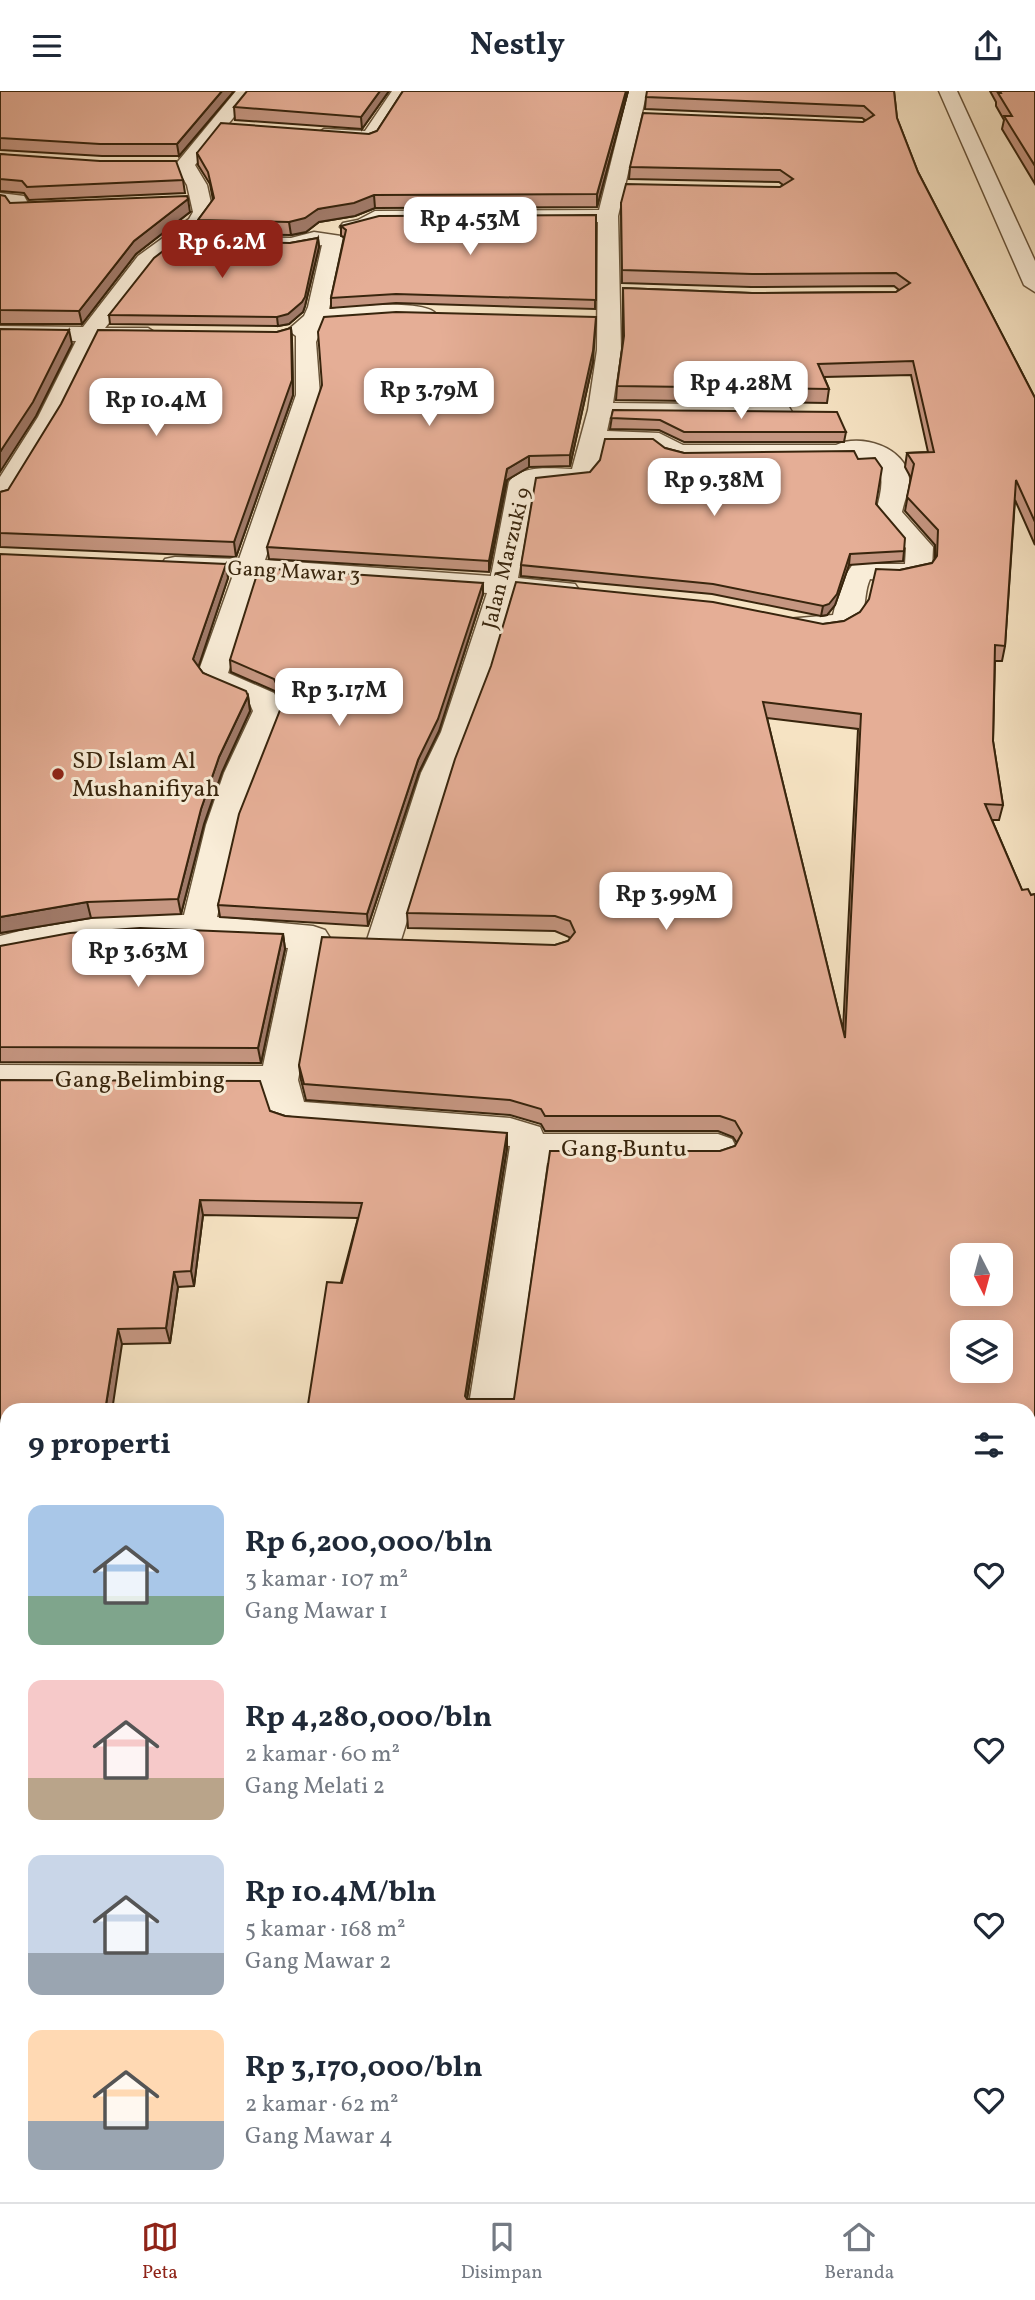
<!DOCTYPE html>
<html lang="id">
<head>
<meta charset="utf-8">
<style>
  body { margin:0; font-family:Vollkorn,serif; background:#f2f2f3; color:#1f2937; height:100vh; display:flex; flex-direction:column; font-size:26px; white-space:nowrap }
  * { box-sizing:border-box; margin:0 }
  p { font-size:23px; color:#747a83 }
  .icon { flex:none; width:38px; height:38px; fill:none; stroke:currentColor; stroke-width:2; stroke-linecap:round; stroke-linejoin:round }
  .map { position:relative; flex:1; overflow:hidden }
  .sheet { position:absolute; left:0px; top:1312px; width:1036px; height:800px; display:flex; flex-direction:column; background:#fff; border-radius:21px 21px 0 0; box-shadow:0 4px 18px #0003 }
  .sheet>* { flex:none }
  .needle { width:46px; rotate:174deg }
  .buttons { position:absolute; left:950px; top:1152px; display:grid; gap:14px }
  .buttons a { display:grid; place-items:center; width:63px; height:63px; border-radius:14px; background:#fff; box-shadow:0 4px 18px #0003; font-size:35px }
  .price { position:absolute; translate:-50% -60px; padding:0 16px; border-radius:14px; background:#fff; color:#222; font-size:23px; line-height:46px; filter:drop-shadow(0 2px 4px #0008) }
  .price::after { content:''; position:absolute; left:50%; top:42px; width:21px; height:16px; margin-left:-10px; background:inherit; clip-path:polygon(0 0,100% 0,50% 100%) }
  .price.on { background:#8f2418; color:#fff }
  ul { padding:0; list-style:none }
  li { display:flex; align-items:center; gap:21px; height:175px; padding:0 28px }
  li span { display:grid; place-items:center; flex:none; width:196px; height:140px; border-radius:14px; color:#555 }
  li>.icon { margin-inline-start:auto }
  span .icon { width:84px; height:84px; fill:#fffc; stroke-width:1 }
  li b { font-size:30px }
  h2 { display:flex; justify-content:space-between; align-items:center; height:84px; padding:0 28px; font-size:30px }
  header { display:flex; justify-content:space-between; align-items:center; height:91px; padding:0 28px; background:#fff; font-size:32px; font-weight:700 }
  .tab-bar { display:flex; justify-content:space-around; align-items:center; height:98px; border-top:2px solid #e0e1e3; background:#fff; font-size:19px; color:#747a83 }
  .tab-bar a { display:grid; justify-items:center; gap:4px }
  .tab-bar .on { color:#8f2418 }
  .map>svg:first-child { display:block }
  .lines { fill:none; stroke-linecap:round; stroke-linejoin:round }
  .minor-casing { stroke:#68543a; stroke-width:3 }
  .minor { fill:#f9edd8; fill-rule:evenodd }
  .wall { fill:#c59681; stroke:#38250d; stroke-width:2; fill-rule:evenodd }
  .shaded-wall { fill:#a07a69; stroke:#38250d; stroke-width:2 }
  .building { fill:#e5ae96; stroke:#38250d; stroke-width:2; fill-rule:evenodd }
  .poi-dot { fill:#8f2418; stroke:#f9edd8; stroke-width:2.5 }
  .labels { text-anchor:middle; stroke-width:6; stroke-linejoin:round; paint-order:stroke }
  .far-street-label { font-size:21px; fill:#38250d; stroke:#f9edd8 }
  .poi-label { font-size:24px; fill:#38250d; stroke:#f9edd8; text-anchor:start }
  .street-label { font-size:24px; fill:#38250d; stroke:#f9edd8 }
</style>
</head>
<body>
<header><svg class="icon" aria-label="menu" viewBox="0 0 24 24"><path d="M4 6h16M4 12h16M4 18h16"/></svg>Nestly<svg class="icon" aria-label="share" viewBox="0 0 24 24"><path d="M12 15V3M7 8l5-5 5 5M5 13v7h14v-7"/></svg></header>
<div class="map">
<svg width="1035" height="2111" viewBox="0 0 1035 2111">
  <rect width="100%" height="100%" fill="#f6e3c3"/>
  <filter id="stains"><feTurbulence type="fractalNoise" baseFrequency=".00286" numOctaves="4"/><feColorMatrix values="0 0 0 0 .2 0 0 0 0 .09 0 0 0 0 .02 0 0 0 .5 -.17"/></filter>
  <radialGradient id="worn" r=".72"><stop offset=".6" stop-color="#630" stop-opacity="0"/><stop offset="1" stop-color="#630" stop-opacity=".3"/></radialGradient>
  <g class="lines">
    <defs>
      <g id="minor">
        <path d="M236,0H255L195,74L207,94L213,121L204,136L193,145L291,147L314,141L341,145L344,149L329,218C348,215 426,208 436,223C429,233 345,226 323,234L316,251L320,304L265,469L491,485L509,391C522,373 553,378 572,378L588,319L597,259L598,131L380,132C369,141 351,148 340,136L343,132L358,129L375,120L599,119L629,0H647L618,125L621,259L613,312L780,314L789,316L792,321L789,326L780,328L610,326L607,340L659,342L683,354H836C860,342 906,356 909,387C910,397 904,411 902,421L933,456L932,478L928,484L897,491L870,488C865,499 866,510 863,521C854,551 810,546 787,540L783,534L787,528L833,524L841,491L853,473H905L906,457L876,422C880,402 889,381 869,367L683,370L665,365L653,356L603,355L597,379L588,390L534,395L518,487L575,493L579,499L575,505L565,507L514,504L471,641L453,682L401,849L396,857L384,861L372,857L367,849L421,682L441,641L487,502L260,485L228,582L274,602L283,620L256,682L238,734L217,826L313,835L325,839L330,847L322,856L298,989L304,1011L510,1027L540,1036L543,1043H718L732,1048L737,1058L732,1068L718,1073L547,1072L512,1320H468L510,1055L288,1038L275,1034L264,1003L0,1002V974L263,975L288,857C182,846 104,841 0,869V845C60,830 122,820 184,824L206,734L224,682L253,620L250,613L206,595L198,582L233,484L165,480L161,474L165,468L175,466L239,468L296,304V245L288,239L304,225L308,216L322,154L291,159L176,157L154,175L105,237H148L159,244L148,251L99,250L62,326L9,412L0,415V386L38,326L76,250L0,249V235L83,236L138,165L189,128L193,121L187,94L175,74Z"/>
        <polygon points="392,0 411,0 378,50 324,50 315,44 324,38 365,40"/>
        <polygon points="939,0 957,0 1035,170 1035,201 1024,194"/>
        <polygon points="0,102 24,105 28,112 65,110 75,116 65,122 20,124 13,122 9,115 0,114"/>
        <polygon points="0,1446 7,1447 7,1489 0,1488"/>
        <polygon points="0,1924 7,1925 7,1981 0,1980"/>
        <rect x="238" y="2105" width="58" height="6"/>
        <polygon points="634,2105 721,2105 723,2111 636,2111"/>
        <polygon points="732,2105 790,2105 789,2111 731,2111"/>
      </g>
    </defs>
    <use href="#minor" class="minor-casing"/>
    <use href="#minor" class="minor"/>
  </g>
  <g class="wall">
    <polygon points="0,0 234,0 179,65 102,65 0,59"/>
    <polygon points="389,0 362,38 235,29 234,16"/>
    <polygon points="403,0 628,0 597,116 375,117 355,125 319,131 306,141 291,144 200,143 198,129 213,109 210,93 198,74 197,62 369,43 377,40"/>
    <path d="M894,0L897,27L918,81L1035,307V454L1015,409L1005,555L1002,570H995L993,650L1003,714L999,729H992L1022,799L1031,804L1035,803V1391L1033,1390V1419H1035V1506L1029,1505V1320H307L358,1127L203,1124L194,1195L178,1196L170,1252L122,1253L7,1320V1394L0,1395V989L270,1020L285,1025L507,1057L467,1308H514L720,1060L735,1055L737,1052L733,1046L718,1040H545L541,1033L510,1024L306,1009L301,989L299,974L555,854L568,850L570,847L569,846L555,840L408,837L407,822L823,533L844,530L860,521L900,479L932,472L935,468V454L905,420L911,387L905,376L907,362L928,361L911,284L824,286L829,298L827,312L616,309L617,295L623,250V197L752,202L896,201L899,199L894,195L751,196L622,192L621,112L780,96L783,94L779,91L629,88L630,76L863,31L865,29L862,27L645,18L646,6ZM767,627L858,638L843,939Z"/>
    <polygon points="990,0 1035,0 1035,93 1002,38 1004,29 996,15 996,11"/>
    <polygon points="0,63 183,89 185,102 29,109 24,102 0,100"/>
    <polygon points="0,104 10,112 190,121 136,163 82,233 0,233"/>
    <polygon points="596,124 595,218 396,212 331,217 331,207 344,146 341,145 341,135"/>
    <polygon points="318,147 319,156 305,215 303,221 289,233 278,235 110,233 109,224 290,152"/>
    <polygon points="291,237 292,250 293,304 236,466 0,456 0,401 8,399 277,241"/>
    <polygon points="593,271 570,375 529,376 507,389 489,481 269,468 267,456"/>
    <polygon points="613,319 846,341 844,351 684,351 659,339 610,338"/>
    <polygon points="665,357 876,413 904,460 903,470 849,474 835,514 827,524 821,525 712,503 521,485 521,474 590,381"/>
    <polygon points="226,473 228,487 198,576 203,582 248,605 250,620 222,681 204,733 181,823 91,827 0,842"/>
    <polygon points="483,492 483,503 439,640 419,681 368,835 220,826 218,814 282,614 275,600 231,581 230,569"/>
    <polygon points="283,843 285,858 261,972 0,971 0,855"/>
    <polygon points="7,1525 7,1938 0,1930"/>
  </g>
  <g class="shaded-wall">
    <polygon points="222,0 234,0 179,65 177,53"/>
    <polygon points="380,0 389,0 362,38 361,26"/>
    <polygon points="626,0 628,0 597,116 597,103"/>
    <polygon points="374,104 375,117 355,125 319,131 306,141 291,144 289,131 318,118"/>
    <polygon points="188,108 190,121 136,163 82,233 79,220 134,150"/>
    <polygon points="318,147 319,156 305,215 303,221 289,233 278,235 277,226"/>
    <polygon points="596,226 593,271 570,375 570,364"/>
    <polygon points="291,237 292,250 293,304 236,466 234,451"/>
    <polygon points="69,239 72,253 36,325 0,381 0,361"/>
    <polygon points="529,365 529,376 507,389 489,481 489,470 507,378"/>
    <polygon points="850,463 849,474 835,514 827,524 821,525 823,515"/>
    <polygon points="226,473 228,487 196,583 193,568"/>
    <polygon points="483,492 483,503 439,640 419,681 368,835 367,823 418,669"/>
    <polygon points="248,605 250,620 222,681 204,733 181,823 178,808 201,718 219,666"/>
    <polygon points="87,811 91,827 0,842 0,826"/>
    <polygon points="283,843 285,858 261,972 258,957"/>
    <polygon points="507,1042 507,1057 465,1320 465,1305"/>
    <polygon points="200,1109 203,1124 194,1195 191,1180"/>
    <polygon points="174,1181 178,1196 170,1252 166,1237"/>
    <polygon points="118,1238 122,1253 112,1320 105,1320"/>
    <polygon points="164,2105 172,2105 171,2111 164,2111"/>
    <polygon points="480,2105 487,2105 483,2111 476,2111"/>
  </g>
  <g class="building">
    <polygon points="0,0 222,0 177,53 100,53 0,47"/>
    <polygon points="247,0 380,0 361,26 234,16"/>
    <polygon points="403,0 626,0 597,103 374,104 354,112 318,118 305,127 289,131 198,129 214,107 208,81 197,62 221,32 369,43 377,40"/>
    <path d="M647,0H894L897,27L918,81L1035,307V431L1016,389L1005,555L995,554L993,650L1003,714L985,713L1022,799L1028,798L1031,804L1035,803V1375L1032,1377L1033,1419H1035V1492L1029,1491V1320H307L327,1191L342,1192L362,1112L200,1109L191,1180L174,1181L166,1237L118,1238L105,1320H7V1380L0,1381V989L260,990L270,1020L285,1025L507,1042L465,1305L467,1308H514L550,1060H720L735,1055L742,1042L735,1030L720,1025H545L541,1018L510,1009L304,993L299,974L322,846L555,854L568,850L575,841L570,830L555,825L407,822L455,668L491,575L516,491L713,511L823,533L844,530L860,521L869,508L876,478L900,479L932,472L937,465L938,439L907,406L914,373L907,362L934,361L913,270L818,273L829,298L617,295L624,245L623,197L752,202L896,201L910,192L896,182L752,183L622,179L621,112L626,93L780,96L793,88L780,79L630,76L643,22L863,31L874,24L864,15L646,6ZM763,611L861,623L845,947ZM962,1164H1001V1202H962ZM962,1241H1001V1279H962Z"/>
    <polygon points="1000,0 1035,0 1035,75 1004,25 1012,25 998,2 1001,2"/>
    <polygon points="0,63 100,70 176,70 183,89 27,96 22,90 0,88"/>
    <polygon points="0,104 5,105 10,112 187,105 188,108 134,150 79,220 0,219"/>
    <polygon points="596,124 596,209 396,203 331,207 346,139 341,135 379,125"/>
    <polygon points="318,147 305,206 302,211 288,223 277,226 109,224 154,167 176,150 290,152"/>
    <polygon points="396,221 596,226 593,260 570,364 529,365 507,378 489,470 267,456 322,294 318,241 324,226"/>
    <polygon points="291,237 292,289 234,451 0,442 0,401 8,399 61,313 98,239 277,241"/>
    <polygon points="0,238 69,239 33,311 0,361"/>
    <polygon points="613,319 837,321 846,341 684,341 660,329 611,327"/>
    <polygon points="605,348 653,348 665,357 684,362 854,360 858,368 875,367 882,377 876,413 905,447 904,460 850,463 837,503 829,513 823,515 713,493 521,474 536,387 590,381 600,369"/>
    <polygon points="0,463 226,473 193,568 203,582 246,600 248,605 219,666 201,718 178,808 87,811 0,826"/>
    <polygon points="259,477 483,492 438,628 418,669 367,823 218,814 239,723 284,609 274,588 230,569"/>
    <polygon points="140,837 283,843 258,957 0,956 0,855 70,842"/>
    <polygon points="0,1524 7,1525 7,1931 0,1930"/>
    <polygon points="6,2028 7,2028 7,2105 164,2105 164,2111 0,2111 0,2052 3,2051"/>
    <polygon points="330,2105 480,2105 476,2111 269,2111 269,2109"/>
    <polygon points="775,2105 865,2105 885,2111 774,2111"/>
  </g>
  <circle class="poi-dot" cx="58" cy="683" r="7"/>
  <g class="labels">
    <g class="far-street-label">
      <text transform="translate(506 467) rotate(-76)" y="7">Jalan Marzuki 9</text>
      <text transform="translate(294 480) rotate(3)" y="7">Gang Mawar 3</text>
    </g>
    <g class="poi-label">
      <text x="72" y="677">SD Islam Al<tspan x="72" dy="28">Mushanifiyah</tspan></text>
    </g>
    <g class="street-label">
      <text x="140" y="996">Gang Belimbing</text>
      <text x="624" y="1065">Gang Buntu</text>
    </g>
  </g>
  <rect width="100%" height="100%" filter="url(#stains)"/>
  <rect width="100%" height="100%" fill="url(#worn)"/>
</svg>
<div class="buttons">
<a><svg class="needle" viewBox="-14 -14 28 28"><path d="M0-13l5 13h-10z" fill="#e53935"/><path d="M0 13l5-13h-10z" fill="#747a83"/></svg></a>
<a><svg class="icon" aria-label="layers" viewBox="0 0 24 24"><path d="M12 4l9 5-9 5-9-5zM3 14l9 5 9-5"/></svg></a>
</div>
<b class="price" style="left:470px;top:166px">Rp 4.53M</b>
<b class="price on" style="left:222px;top:189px">Rp 6.2M</b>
<b class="price" style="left:741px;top:330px">Rp 4.28M</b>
<b class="price" style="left:429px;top:337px">Rp 3.79M</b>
<b class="price" style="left:156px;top:347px">Rp 10.4M</b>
<b class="price" style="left:714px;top:427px">Rp 9.38M</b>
<b class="price" style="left:339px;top:637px">Rp 3.17M</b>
<b class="price" style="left:666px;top:841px">Rp 3.99M</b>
<b class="price" style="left:138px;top:898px">Rp 3.63M</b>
<section class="sheet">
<h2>9 properti<svg class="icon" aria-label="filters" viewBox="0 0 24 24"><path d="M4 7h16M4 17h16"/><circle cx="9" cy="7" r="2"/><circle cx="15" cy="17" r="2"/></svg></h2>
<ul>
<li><span style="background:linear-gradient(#a9c7e8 65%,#7fa58c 0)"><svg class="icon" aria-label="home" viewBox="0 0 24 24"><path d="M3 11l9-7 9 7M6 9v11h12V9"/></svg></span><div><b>Rp 6,200,000/bln</b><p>3 kamar · 107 m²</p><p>Gang Mawar 1</p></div><svg class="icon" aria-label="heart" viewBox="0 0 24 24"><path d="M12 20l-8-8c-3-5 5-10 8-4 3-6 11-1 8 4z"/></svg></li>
<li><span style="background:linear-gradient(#f6c9c9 70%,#b9a48a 0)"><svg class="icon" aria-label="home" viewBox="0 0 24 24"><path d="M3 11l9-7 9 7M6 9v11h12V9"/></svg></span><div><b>Rp 4,280,000/bln</b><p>2 kamar · 60 m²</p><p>Gang Melati 2</p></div><svg class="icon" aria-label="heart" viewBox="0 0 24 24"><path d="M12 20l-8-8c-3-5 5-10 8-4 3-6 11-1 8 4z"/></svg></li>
<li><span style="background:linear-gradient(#c9d6e8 70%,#9aa5b1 0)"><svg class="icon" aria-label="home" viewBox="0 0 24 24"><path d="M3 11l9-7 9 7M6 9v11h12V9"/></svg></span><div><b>Rp 10.4M/bln</b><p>5 kamar · 168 m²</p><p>Gang Mawar 2</p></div><svg class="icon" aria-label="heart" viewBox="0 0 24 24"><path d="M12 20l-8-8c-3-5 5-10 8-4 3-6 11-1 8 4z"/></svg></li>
<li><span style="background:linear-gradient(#ffd9b3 65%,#9aa5b1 0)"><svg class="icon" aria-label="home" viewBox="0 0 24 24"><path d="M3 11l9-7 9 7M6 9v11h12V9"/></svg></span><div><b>Rp 3,170,000/bln</b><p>2 kamar · 62 m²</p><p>Gang Mawar 4</p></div><svg class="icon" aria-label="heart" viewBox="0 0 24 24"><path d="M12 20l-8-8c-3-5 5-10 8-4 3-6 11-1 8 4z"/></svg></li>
</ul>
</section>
</div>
<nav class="tab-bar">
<a class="on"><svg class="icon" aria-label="map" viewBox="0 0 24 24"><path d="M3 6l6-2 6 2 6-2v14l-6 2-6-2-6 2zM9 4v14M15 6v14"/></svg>Peta</a>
<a><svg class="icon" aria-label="saved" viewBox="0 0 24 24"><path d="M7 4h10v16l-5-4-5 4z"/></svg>Disimpan</a>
<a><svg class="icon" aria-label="home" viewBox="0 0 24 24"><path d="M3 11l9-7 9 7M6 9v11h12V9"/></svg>Beranda</a>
</nav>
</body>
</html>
